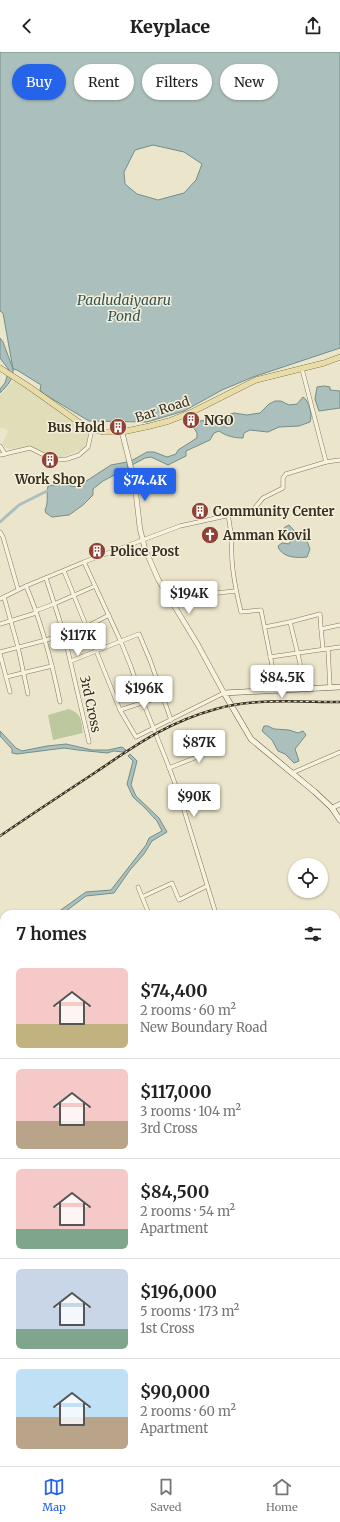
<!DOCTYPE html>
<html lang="en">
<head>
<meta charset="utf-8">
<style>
  body { margin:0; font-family:Merriweather,serif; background:#f6f6f6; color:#222; height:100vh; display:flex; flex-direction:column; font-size:15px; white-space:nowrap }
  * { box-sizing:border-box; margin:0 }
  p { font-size:13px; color:#767676 }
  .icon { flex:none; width:22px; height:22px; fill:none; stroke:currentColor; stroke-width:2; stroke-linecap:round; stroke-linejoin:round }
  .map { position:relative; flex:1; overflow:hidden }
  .details { position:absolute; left:0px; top:858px; width:340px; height:556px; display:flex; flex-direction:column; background:#fff; border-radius:12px 12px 0 0; box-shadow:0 1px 3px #0004 }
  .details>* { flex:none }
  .top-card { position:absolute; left:12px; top:12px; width:316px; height:36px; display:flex; gap:8px }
  .tools { position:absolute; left:288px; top:806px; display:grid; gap:8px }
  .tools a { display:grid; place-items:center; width:40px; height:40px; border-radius:50%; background:#fff; box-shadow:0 1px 3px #0004; font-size:20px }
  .price { position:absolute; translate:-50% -34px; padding:0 9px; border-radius:4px; background:#fff; color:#222; font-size:13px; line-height:26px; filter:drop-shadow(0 1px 2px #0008) }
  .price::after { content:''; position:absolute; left:50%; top:24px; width:12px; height:9px; margin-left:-6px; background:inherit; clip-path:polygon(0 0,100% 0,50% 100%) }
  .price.current { background:#2563eb; color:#fff }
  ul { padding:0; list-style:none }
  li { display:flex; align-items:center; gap:12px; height:100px; padding:0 16px }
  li+li { border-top:1px solid #e0e0e0 }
  li span { display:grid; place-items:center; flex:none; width:112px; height:80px; border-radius:6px; color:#555 }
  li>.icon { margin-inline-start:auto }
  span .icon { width:48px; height:48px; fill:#fffc; stroke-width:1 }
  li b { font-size:17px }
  h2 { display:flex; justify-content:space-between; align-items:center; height:48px; padding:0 16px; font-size:17px }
  .pill { padding:0 14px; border-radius:18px; background:#fff; box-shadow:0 1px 3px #0004; font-size:14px; line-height:36px }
  .pill.current { background:#2563eb; color:#fff }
  header { display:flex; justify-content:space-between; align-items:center; height:52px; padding:0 16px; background:#fff; font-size:18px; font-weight:800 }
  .tab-bar { display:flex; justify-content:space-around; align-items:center; height:56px; border-top:1px solid #e0e0e0; background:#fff; font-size:11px; color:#767676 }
  .tab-bar a { display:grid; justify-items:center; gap:2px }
  .tab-bar .current { color:#2563eb }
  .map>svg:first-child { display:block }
  .farmland { fill:#e0deb9 }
  .green { fill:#bec89f }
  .cemetery { fill:#b6be9d }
  .water { fill:#abc0bc; stroke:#728e8a; fill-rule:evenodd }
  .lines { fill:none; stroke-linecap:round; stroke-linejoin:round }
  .canal { stroke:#abc0bc; stroke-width:3 }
  .minor-casing { stroke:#867960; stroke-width:4.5 }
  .tertiary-casing { stroke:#867960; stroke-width:5.5 }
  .secondary-casing { stroke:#685a43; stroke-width:6 }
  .primary-casing { stroke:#554734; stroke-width:6 }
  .minor { stroke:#f6f2dd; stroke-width:3.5 }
  .tertiary { stroke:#f6f2dd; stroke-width:4.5 }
  .secondary { stroke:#f6f2dd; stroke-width:5 }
  .primary { stroke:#e9dda7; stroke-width:5.5 }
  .rail-casing { stroke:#383022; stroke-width:2.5 }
  .rail { stroke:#f3efda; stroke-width:1; stroke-dasharray:3; stroke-linecap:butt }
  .labels { text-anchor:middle; stroke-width:3; stroke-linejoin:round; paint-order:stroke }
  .street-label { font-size:13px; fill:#383022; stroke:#f3efda }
  .poi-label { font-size:13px; font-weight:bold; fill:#383022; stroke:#f3efda; text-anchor:start }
  .water-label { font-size:14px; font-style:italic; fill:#335456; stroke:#f3efda }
</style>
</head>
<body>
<header><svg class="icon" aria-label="back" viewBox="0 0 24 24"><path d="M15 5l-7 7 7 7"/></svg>Keyplace<svg class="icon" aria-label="share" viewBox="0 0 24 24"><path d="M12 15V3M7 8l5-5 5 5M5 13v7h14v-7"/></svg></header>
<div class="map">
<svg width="340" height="1414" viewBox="0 0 340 1414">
  <rect width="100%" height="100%" fill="#ebe5cb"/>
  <polygon class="farmland" points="14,329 18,329 87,377 89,381 89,387 82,397 60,406 50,405 40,399 22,396 12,397 6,396 2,392 8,380 6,377 0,376 0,343"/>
  <g class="green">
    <path d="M69,657C82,662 81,668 83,681L53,688L48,663Z"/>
    <polygon points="340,1110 340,1153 336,1155 336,1112"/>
  </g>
  <polygon class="cemetery" points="4,1051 4,1095 0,1096 0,1053"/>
  <g class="water">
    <path d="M0,0H340V296L253,325L222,338L184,359L147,370L89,369L44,342L40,338L41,333L17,318L13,317C14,327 7,334 0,341V337L5,331L9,318L0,306V286L3,290L13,317L3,261L0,259ZM153,93L184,100L202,112L196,128L184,141L158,148L137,142L125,132L124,120L135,98Z"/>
    <polygon points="324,334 330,335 330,338 340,339 340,356 319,359 315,347 317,335"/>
    <path d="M303,345C309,348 313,364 310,370L299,374L279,375L268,380L250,378L244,381L243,386C234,386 226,384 219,379L214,381L210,388L186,399V404L168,413L151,405L145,406L132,413L131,409L147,400H154L167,405L176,402L178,398L197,386V381L193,374L199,369L211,368L234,361L247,363L260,361L269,352L275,349H281L289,353L297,352Z"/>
    <path d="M127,410L128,416L103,429L93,437V443L83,453L69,463L52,465L46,461L45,458C49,450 46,443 48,434L60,432L77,435L111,413Z"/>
    <path d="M289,473L301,486L307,489L310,497L307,505C297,506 285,506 279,497L278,494L282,491L289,492L292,487L285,484L282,479L285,475Z"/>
    <polygon points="264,674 268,674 274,677 289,678 298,681 303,679 306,683 295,697 299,709 294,711 285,702 278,699 272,688 262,679"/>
    <polygon points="0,679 16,696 22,699 47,694 66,692 92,698 108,698 122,695 126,698 123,700 114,699 107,701 78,698 64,696 17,702 12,701 12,697 0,684"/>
    <polygon points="130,702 137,709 131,733 136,744 159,766 167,780 152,789 144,802 130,818 114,841 86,844 62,862 59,862 58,860 86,840 111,838 146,793 149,786 162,779 157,769 145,756 133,745 127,732 133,709 128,704"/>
  </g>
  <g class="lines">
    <polyline class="canal" points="0,470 19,453 47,439"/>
    <defs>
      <g id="minor">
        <polyline points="302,317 326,410"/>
        <polyline points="0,394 5,402"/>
        <polyline points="0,403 30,396 50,406 57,408 67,407 79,403 88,395 92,377"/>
        <path d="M228,464C232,478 231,493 232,508C233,526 237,543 241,560L261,558L277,638"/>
        <polyline points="0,480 3,485 18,537"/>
        <polyline points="84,510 121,590 131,615 143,650 167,710 180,745 216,862"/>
        <polyline points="64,519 120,658 136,685 224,641"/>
        <polyline points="46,526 64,582 89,690"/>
        <path d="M26,534C42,571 52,611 60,650"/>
        <polyline points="4,545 18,595 28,642"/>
        <polyline points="168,546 236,539"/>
        <polyline points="0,547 26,534 84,510 180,474 253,458 263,446 283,436 283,426 286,422 326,410 340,408"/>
        <polyline points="35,559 54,552 95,534"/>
        <polyline points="290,570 320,562 321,577"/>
        <polyline points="0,572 36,561"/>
        <polyline points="265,575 290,570 300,611 301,637"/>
        <polyline points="323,597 321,577 340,573"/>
        <polyline points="328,597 330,635"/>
        <polyline points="0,600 46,588 86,575 109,563"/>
        <polyline points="0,602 10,640"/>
        <polyline points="270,605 340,595"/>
        <polyline points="71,609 139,582 150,608 171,668"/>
        <polyline points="6,625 52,614"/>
        <polyline points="120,658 163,644"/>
        <polyline points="169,716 222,695"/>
        <polyline points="292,721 340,700"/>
        <polyline points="138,835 149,862"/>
        <polyline points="142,845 172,831 179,848 207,834"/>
        <polyline points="0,888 4,891"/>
        <polyline points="336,909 340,909"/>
        <polyline points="0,924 4,917"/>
        <polyline points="0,939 4,942"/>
        <polyline points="336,949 340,947"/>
        <polyline points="0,956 4,955"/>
        <polyline points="0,966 4,963"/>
        <polyline points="338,966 340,970"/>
        <polyline points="0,983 4,980"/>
        <polyline points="0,992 4,998"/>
        <polyline points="336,993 340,993"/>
        <polyline points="336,1045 340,1053"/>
        <polyline points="336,1083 340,1086"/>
        <polyline points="336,1095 340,1094"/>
        <polyline points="0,1145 4,1144"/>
        <polyline points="336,1154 340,1153"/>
        <polyline points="336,1208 340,1207"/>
        <polyline points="0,1219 4,1219"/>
        <polyline points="336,1277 340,1276"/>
        <polyline points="336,1307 340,1317"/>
        <polyline points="336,1337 340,1337"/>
        <polyline points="0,1344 4,1343"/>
        <polyline points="0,1393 4,1398"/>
        <path d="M4,1398C0,1412 3,1411 15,1414"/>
        <polyline points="321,1410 323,1414"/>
        <polyline points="84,1414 85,1410"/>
        <polyline points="127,1414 131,1410"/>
      </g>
      <g id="tertiary">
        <polyline points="122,380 131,416 131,425 136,442 140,477 145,497 158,527 198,593 224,641"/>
        <polyline points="332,756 340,752"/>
      </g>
      <polyline id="secondary" points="340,635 224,641 251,687 315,740 332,756 340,768"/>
      <polyline id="primary" points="0,316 28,334 87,376 104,380 122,380 150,374 169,369 192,360 256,328 324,311 340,305"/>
    </defs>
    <use href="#minor" class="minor-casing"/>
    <use href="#tertiary" class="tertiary-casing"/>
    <use href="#secondary" class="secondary-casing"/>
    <use href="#primary" class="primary-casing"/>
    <use href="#minor" class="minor"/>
    <use href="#tertiary" class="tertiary"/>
    <use href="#secondary" class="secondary"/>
    <use href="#primary" class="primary"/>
    <defs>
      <path id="rail" d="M0,784C32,762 64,741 96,720C136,693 168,670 216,657C256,646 299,650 340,650"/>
    </defs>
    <use href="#rail" class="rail-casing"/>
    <use href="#rail" class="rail"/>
  </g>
  <defs>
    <symbol id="building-disc" viewBox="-11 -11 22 22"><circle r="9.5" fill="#8f4136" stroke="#f3efda"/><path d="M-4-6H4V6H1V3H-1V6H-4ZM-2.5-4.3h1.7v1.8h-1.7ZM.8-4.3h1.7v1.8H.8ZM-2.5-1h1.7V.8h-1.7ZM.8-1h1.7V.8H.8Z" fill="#fff"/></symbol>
    <symbol id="church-disc" viewBox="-11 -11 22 22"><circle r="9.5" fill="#8f4136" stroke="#f3efda"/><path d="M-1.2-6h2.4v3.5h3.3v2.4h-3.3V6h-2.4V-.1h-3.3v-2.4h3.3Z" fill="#fff"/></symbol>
  </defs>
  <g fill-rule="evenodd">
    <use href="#building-disc" x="181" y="358" width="20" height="20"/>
    <use href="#building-disc" x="108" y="365" width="20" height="20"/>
    <use href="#building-disc" x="40" y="398" width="20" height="20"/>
    <use href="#building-disc" x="190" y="449" width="20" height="20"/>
    <use href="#church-disc" x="200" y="473" width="20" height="20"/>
    <use href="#building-disc" x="87" y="489" width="20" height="20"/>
  </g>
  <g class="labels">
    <g class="street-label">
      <text transform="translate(162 357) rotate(-18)" y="5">Bar Road</text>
      <text transform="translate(91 652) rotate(78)" y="5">3rd Cross</text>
    </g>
    <g class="poi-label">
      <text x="204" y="373">NGO</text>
      <text x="105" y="380" text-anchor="end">Bus Hold</text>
      <text x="50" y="432" text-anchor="middle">Work Shop</text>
      <text x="213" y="464">Community Center</text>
      <text x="223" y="488">Amman Kovil</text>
      <text x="110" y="504">Police Post</text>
    </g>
    <g class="water-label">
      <text x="124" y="253">Paaludaiyaaru<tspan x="124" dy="16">Pond</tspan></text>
    </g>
  </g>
</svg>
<div class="tools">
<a><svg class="icon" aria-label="locate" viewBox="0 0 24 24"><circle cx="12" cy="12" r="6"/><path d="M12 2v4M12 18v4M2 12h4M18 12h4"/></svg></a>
</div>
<b class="price current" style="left:145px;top:450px">$74.4K</b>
<b class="price" style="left:189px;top:563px">$194K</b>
<b class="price" style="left:78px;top:605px">$117K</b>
<b class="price" style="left:282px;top:647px">$84.5K</b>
<b class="price" style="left:144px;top:658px">$196K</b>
<b class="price" style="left:199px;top:712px">$87K</b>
<b class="price" style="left:194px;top:766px">$90K</b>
<div class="top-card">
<a class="pill current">Buy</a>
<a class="pill">Rent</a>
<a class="pill">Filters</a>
<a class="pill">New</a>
</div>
<section class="details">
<h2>7 homes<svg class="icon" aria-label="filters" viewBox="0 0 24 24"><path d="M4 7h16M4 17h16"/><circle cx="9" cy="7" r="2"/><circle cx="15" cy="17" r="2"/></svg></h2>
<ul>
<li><span style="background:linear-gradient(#f6c9c9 70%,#c2b280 0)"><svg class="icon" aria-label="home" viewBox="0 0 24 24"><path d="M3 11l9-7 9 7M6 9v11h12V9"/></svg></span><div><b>$74,400</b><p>2 rooms · 60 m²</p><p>New Boundary Road</p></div></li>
<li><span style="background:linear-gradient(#f6c9c9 65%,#b9a48a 0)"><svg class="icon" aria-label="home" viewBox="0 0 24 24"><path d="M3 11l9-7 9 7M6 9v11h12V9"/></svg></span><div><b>$117,000</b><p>3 rooms · 104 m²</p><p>3rd Cross</p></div></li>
<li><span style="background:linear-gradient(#f6c9c9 75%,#7fa58c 0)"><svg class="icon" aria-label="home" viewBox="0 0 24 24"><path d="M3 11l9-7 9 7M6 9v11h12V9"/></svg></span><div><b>$84,500</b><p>2 rooms · 54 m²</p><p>Apartment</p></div></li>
<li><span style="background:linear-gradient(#c9d6e8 75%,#7fa58c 0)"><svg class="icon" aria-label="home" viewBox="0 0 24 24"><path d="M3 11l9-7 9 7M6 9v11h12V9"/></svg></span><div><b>$196,000</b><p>5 rooms · 173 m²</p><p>1st Cross</p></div></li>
<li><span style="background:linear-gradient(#bfe0f5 60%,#b9a48a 0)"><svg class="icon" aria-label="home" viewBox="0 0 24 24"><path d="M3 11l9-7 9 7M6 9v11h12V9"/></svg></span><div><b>$90,000</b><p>2 rooms · 60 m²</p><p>Apartment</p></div></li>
</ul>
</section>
</div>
<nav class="tab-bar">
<a class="current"><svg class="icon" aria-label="map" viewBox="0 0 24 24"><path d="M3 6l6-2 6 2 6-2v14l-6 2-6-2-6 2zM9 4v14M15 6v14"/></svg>Map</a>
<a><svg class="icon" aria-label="saved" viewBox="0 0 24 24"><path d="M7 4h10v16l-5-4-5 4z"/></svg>Saved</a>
<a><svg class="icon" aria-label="home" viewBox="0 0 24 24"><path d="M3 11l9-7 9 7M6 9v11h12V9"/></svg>Home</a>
</nav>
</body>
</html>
